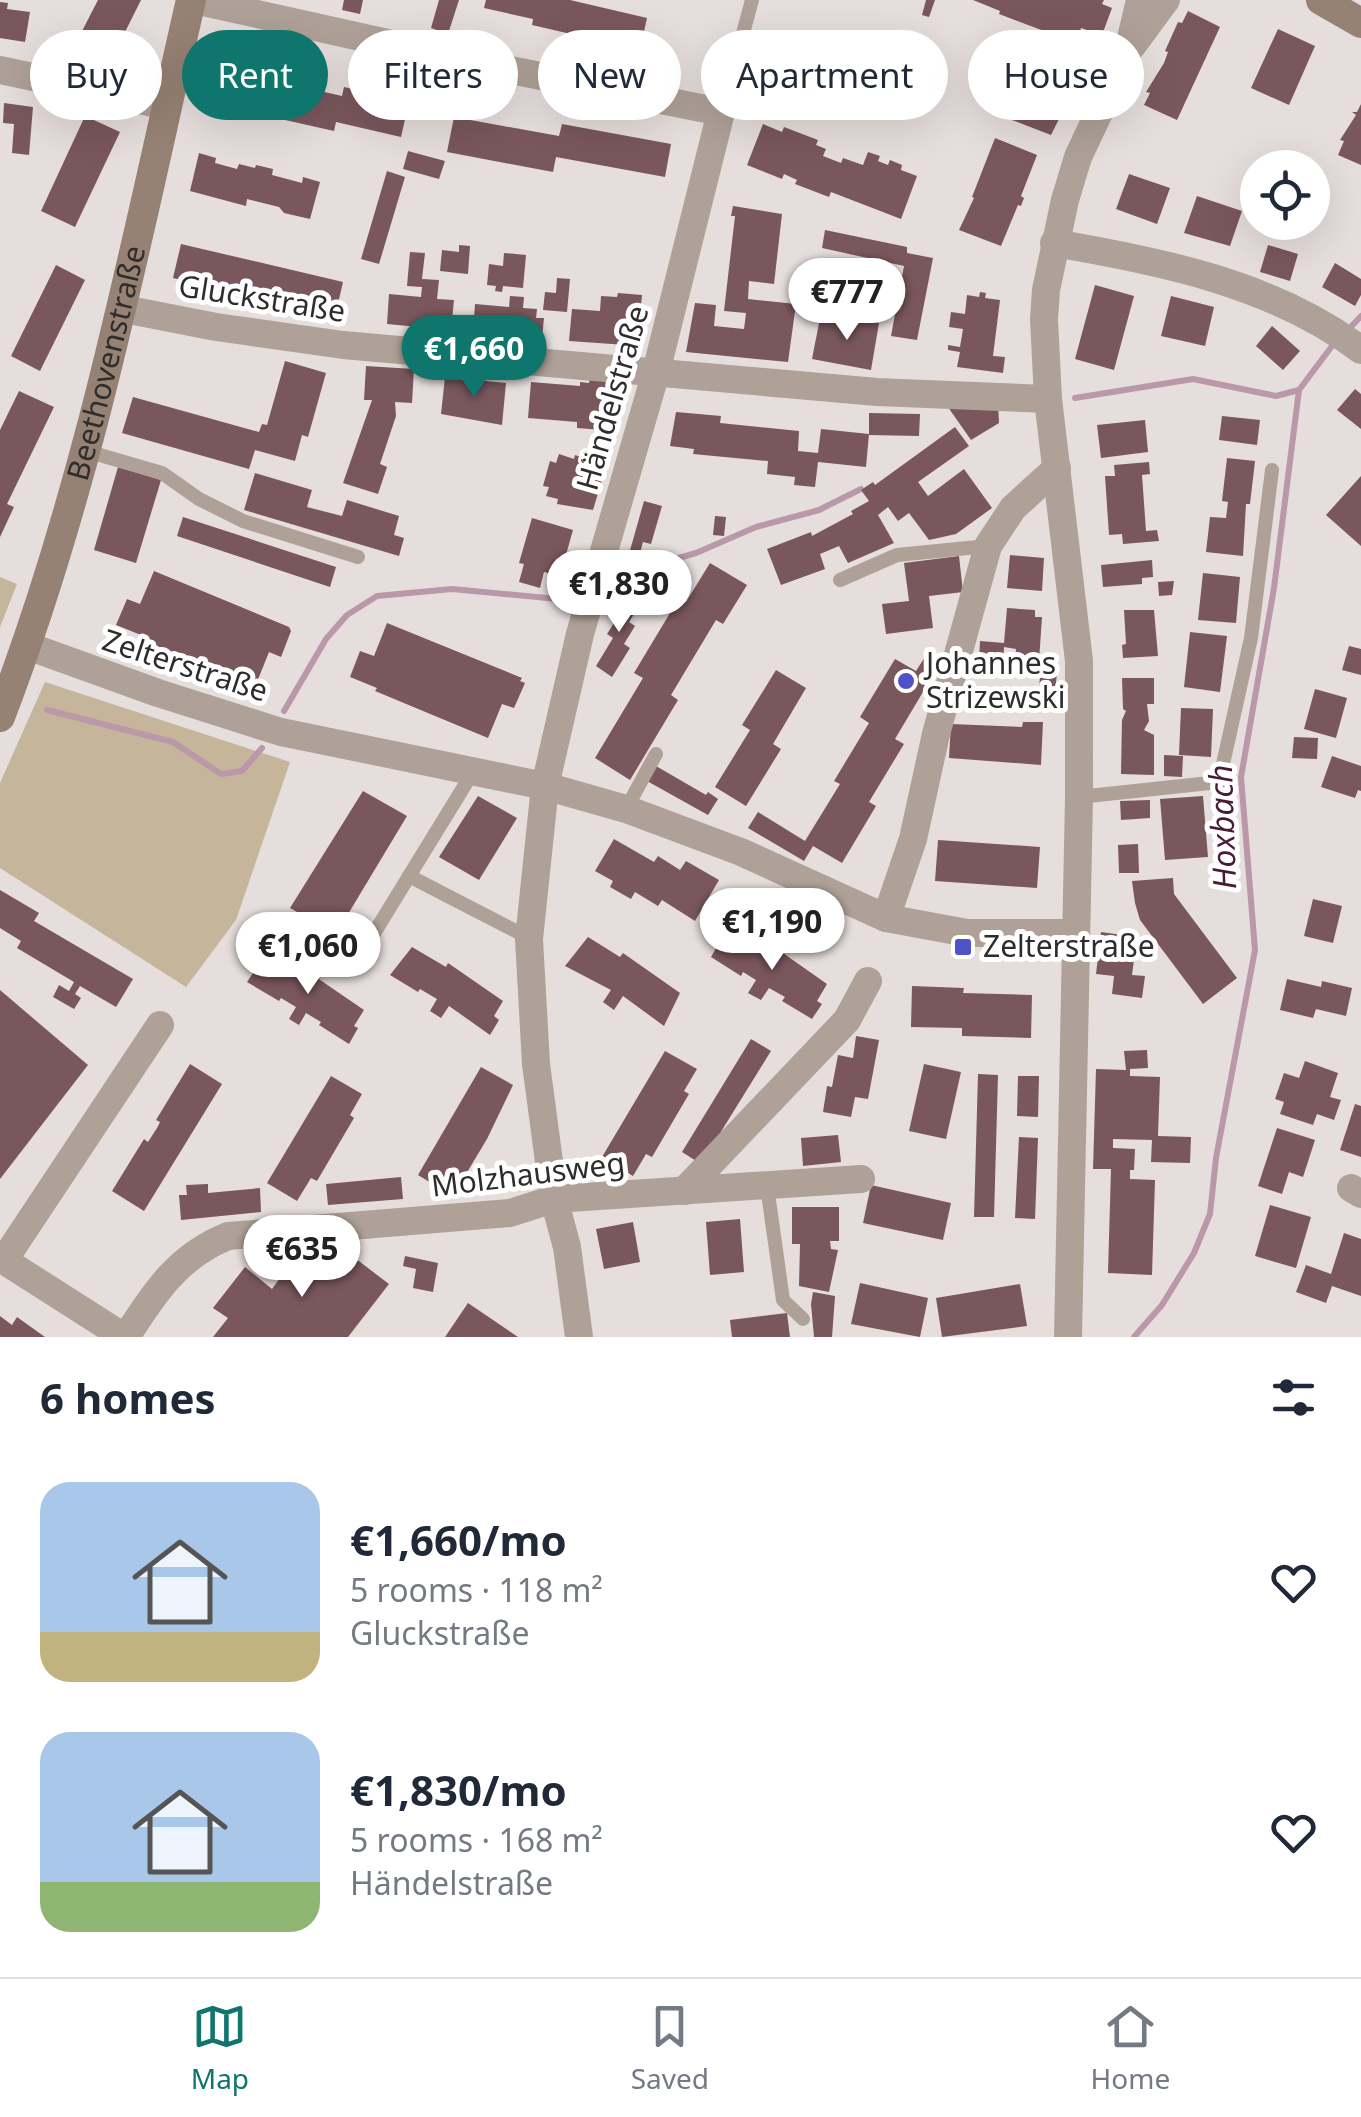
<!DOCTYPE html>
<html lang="en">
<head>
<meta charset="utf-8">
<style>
  body { margin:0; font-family:"Noto Sans",sans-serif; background:#f6f6f7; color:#1f2937; height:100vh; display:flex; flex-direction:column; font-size:38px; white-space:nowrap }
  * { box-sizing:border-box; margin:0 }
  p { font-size:32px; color:#747a83 }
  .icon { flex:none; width:55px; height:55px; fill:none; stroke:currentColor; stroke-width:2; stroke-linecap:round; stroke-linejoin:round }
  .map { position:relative; height:1337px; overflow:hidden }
  .drawer { display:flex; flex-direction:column; background:#fff; flex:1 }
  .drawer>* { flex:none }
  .hud { position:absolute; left:30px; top:30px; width:1302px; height:90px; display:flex; gap:20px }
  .fabs { position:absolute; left:1240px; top:150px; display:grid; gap:20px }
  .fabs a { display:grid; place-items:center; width:90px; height:90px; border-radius:50%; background:#fff; box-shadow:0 10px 40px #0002; font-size:50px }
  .price { position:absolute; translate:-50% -85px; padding:0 22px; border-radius:35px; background:#fff; color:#222; font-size:32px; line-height:65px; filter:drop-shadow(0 2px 5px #0008) }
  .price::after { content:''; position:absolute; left:50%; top:60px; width:30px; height:22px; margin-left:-15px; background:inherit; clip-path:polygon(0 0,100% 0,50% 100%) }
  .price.on { background:#0f766e; color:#fff }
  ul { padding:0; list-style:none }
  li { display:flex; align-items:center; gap:30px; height:250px; padding:0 40px }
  li span { display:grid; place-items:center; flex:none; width:280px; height:200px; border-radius:30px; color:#555 }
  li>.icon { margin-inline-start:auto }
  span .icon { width:120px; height:120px; fill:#fffc; stroke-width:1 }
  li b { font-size:42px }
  h2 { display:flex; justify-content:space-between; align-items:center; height:120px; padding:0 40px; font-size:42px }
  .tag { padding:0 35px; border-radius:45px; background:#fff; box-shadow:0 10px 40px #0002; font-size:35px; line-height:90px }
  .tag.on { background:#0f766e; color:#fff }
  .tab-bar { display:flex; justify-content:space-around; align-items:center; height:140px; border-top:2px solid #e0e1e3; background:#fff; font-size:28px; color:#747a83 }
  .tab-bar a { display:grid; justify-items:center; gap:5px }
  .tab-bar .on { color:#0f766e }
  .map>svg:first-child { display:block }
  .green { fill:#c5b59a }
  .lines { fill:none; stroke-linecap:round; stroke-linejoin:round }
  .stream { stroke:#ba97a9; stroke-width:6 }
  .building { fill:#7a575c }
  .lane { stroke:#afa197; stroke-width:14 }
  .street { stroke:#afa197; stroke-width:28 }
  .secondary { stroke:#968274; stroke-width:30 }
  .poi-dot { fill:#4f52c8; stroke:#fff; stroke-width:4 }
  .labels { text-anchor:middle; stroke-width:10; stroke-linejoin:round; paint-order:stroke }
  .street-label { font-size:30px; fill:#2f2c2b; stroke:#fff }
  .poi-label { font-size:30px; fill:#2f2c2b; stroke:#fff; text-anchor:start }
  .water-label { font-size:32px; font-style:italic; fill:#471a35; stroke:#fff }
</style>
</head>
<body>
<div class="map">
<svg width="1361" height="1337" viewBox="0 0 1361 1337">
  <rect width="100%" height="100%" fill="#e6dedc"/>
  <g class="green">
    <polygon points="0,577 17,584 0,627"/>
    <polygon points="45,682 290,762 236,920 186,987 0,868 0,783"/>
  </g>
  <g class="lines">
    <g class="stream">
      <polyline points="1348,330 1361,316"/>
      <polyline points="1075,398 1193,379 1276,396 1299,390"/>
      <polyline points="630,572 696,553 756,527 819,510 861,489"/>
      <polyline points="47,710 173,742 221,774 242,771 262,748"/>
      <polyline points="284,711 326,639 347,615 377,596 452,589 568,600"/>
      <polyline points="1134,1337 1162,1305 1194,1253 1210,1214 1216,1158 1255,950 1241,777 1274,588 1299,390 1335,342"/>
    </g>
  </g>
  <g class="building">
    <polygon points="98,0 141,0 114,54 79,37"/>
    <polygon points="344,0 363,0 360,14 342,10"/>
    <polygon points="439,0 459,0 448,34 431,28"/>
    <polygon points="486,0 570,0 647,18 640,50 532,25 533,19 484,8"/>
    <polygon points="926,0 935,0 929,17 922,15"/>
    <polygon points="973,0 1104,0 1102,4 1112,8 1102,35 1081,28 1076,43 999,14 1000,11"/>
    <polygon points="0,2 8,3 7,9 30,12 25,42 0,38"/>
    <polygon points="1188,11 1220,27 1177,120 1144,105 1150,93 1146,92 1164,63 1168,52 1165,51 1178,22 1182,23"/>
    <polygon points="1278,29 1315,46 1289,105 1251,88"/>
    <polygon points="1026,60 1074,78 1066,98 1069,99 1051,135 1004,117"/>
    <polygon points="214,67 342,96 344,87 409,102 401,137 336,122 334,131 206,102"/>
    <polygon points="4,103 33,107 29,155 12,153 14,124 3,123"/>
    <polygon points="1361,104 1361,165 1338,155 1344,141 1340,140 1356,115 1352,112 1357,112"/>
    <polygon points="85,116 120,132 75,227 41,211"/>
    <polygon points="454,117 559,136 562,124 671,144 665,177 556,157 553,172 447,152"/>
    <polygon points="763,124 782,132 784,127 818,140 816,145 826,149 823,156 841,163 843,158 863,165 868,152 880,156 878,161 888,165 890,160 902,165 901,170 917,176 901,219 831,192 829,197 795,184 797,180 784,174 782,179 747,165"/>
    <polygon points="995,138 1037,155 1021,196 1024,198 1021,206 1018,205 1001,246 959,230 974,198 972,197"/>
    <polygon points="408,151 445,161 439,179 403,169"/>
    <polygon points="199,153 216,158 215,163 237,169 239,164 255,168 256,165 273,169 272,175 302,183 303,177 320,182 310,219 284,213 279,207 247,199 246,206 190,191"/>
    <polygon points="387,171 405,177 379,264 361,259"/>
    <polygon points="1129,174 1170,188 1157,224 1116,209"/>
    <polygon points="1197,196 1242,211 1230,246 1184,233"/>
    <polygon points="733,206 782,214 774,284 749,281 748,299 796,304 788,362 686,352 695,303 716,305 714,326 744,329 746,313 724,311 735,216 731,216"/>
    <polygon points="825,230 907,247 907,253 933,258 917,340 891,336 904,266 822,248"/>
    <polygon points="181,244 343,282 335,317 173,278"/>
    <polygon points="459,245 470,246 468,274 440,271 442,250 459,252"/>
    <polygon points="1268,245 1298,254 1290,281 1260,272"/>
    <polygon points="410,252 425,253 422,279 439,280 437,299 454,300 451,330 387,324 389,294 421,297 422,287 407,286"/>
    <polygon points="504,253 526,255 523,288 503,286 502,292 495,291 496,286 487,285 489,264 503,266"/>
    <polygon points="1335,263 1361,279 1361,295 1355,306 1322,287"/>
    <polygon points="56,265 85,280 40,371 11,356"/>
    <polygon points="557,278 570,279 567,312 543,310 545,292 556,293"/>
    <polygon points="1095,285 1134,296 1114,370 1075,359"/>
    <polygon points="980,292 986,293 985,298 1000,300 993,356 1005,357 1003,373 957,367 960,352 948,350 948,345 960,347 963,329 949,327 951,312 965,314 967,295 979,297"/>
    <polygon points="618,293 642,295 640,317 629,316 626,345 569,341 572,309 600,311 601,296 617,297"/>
    <polygon points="510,296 524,297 523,308 537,309 536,318 544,318 542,338 473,332 475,304 509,307"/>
    <polygon points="1171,296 1214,307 1205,346 1161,336"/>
    <polygon points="820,318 848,327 850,318 879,323 871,370 812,359"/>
    <polygon points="1272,326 1300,351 1283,370 1256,346"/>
    <polygon points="285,361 326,373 308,437 302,435 295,461 255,450 249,469 122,433 133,397 259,432 262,424 267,425"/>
    <polygon points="366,366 414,369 412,403 395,402 396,416 380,464 387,467 378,494 343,483 372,400 364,400"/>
    <polygon points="590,374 617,377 616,385 627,386 625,403 621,403 615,431 577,428 577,422 528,418 531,382 580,386 580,382 589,383"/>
    <polygon points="445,377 506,383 502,425 441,414"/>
    <polygon points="1355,389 1361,394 1361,429 1337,410"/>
    <polygon points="19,391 54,407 7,504 14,507 0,537 0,430"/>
    <polygon points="943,400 998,402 999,423 971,440"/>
    <polygon points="676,412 721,416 720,423 799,431 798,451 818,453 821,429 869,434 866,467 818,462 815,487 794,485 795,477 767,474 768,461 693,454 694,449 670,446"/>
    <polygon points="869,413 920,414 919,436 869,435"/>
    <polygon points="1222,416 1260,420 1257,445 1219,440"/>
    <polygon points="1145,420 1148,452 1101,458 1097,425"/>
    <polygon points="955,427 969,446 918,482 928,496 964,469 992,508 956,534 929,540 909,513 898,521 888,507 878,515 894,543 848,563 839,546 820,554 825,569 781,585 767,549 811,532 812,536 853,514 851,511 869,501 861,490 873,482 875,485"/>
    <polygon points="559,454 574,459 575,455 587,459 588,455 608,460 593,510 557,504 558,499 546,496 549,487 543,486 550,461 556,463"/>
    <polygon points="1227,458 1255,461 1250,504 1246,504 1243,556 1206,552 1210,517 1226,518 1228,502 1222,501"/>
    <polygon points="1149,462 1150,474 1142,475 1146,531 1157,530 1159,541 1123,544 1122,534 1109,535 1105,476 1115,476 1114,465"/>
    <polygon points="118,467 161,480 136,563 94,550"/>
    <polygon points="255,473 312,490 307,507 342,516 347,500 399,516 394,535 404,538 399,556 244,510"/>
    <polygon points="1361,476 1361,546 1326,515"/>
    <polygon points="644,501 662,506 651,544 643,542 637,564 627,561"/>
    <polygon points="715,516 726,517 724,536 713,535"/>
    <polygon points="183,517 336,567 330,587 177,536"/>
    <polygon points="532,518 573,530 560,576 544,572 540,588 519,582 524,564 519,563"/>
    <polygon points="1010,555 1044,558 1042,591 1007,588"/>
    <polygon points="959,556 963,592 929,596 933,628 886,634 882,604 909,601 904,563"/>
    <polygon points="1152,560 1153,577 1142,578 1142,584 1103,587 1101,565"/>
    <polygon points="710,563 747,585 723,624 716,620 671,695 678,700 630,780 595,758 643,678 634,673 679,598 686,602"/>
    <polygon points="154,571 289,627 291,631 281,657 269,652 255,687 139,639 141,635 116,625 127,599 140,604"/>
    <polygon points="1203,573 1240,577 1236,623 1198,620"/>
    <polygon points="1174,581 1172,595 1159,596 1158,582"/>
    <polygon points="624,593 641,603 629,622 635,626 624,644 630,648 612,677 596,666 613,638 607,634 619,615 613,611"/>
    <polygon points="1007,608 1035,610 1035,617 1042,617 1039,661 1015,660 1016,649 1004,647 1003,663 979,661 980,641 1004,643"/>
    <polygon points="1124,610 1154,610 1158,656 1123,658 1122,645 1126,644"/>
    <polygon points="387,623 522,678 520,681 525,683 514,708 502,704 488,738 375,691 377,688 350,677 360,651 374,656"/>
    <polygon points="1190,632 1227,636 1220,692 1184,687"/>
    <polygon points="1349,646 1361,649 1361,675 1342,670"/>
    <polygon points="928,652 942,660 895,739 904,744 869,802 876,806 842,863 813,846 804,861 748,828 758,812 805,841 840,784 834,781 869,723 860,717 895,659 916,671"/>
    <polygon points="1041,664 1058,665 1055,691 1039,689"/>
    <polygon points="776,670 806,688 773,744 781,749 746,806 715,787 750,730 742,725"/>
    <polygon points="1122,678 1154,678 1154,704 1147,704 1149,721 1144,730 1154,735 1154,775 1121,774 1122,720 1126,711 1123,709"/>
    <polygon points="1315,689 1347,698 1336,738 1304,729"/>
    <polygon points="1181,708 1213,709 1211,757 1179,755"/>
    <polygon points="1023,722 1043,722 1041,765 949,758 951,724 1022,727"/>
    <polygon points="1294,737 1318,738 1317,759 1292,758"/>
    <polygon points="1164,755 1183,756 1182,777 1164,776"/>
    <polygon points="1332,756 1361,766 1361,791 1358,790 1355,798 1321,787"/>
    <polygon points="656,766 706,795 708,792 718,799 708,815 647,781"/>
    <polygon points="363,791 407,816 336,934 290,908"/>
    <polygon points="478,796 517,818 479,880 439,857"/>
    <polygon points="1203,796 1208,857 1165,860 1160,799"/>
    <polygon points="1150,800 1150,818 1121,820 1120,801"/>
    <polygon points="614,839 654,862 658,856 680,870 686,861 719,880 695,921 662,900 658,906 635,892 631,899 610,887 613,881 595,871"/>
    <polygon points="938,840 1040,847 1037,888 935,881"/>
    <polygon points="1138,844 1139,873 1119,873 1118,845"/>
    <polygon points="1173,878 1174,894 1237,978 1203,1004 1140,920 1135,903 1132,881"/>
    <polygon points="0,890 39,913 34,921 133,979 116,1007 80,986 75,994 81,998 74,1009 53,997 59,985 69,991 74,982 17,948 21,941 0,928"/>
    <polygon points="1313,899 1342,906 1333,943 1304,936"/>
    <polygon points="736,929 767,949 770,944 827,984 817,1001 822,1004 812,1019 782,1001 785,997 769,988 761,1000 748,993 756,980 743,972 741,976 711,957 719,943 725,947"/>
    <polygon points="1101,932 1137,937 1132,975 1145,976 1142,998 1112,994 1114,976 1096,974"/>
    <polygon points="588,937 620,957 623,953 680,993 664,1026 623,996 614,1010 603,1002 611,990 565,966"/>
    <polygon points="412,947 446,967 448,963 503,1001 494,1016 499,1020 490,1035 449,1006 441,1018 430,1011 437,999 420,989 418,992 390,975"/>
    <polygon points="272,954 305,974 307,971 364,1010 354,1026 358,1028 349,1044 319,1025 321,1022 306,1013 299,1025 289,1019 296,1007 281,998 279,1001 247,982 257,967 262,970"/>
    <polygon points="1287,979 1321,987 1322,981 1352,988 1346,1016 1316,1009 1313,1018 1280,1010"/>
    <polygon points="912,986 964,988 963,993 1032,995 1031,1038 962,1036 962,1028 911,1027"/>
    <polygon points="0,990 88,1065 0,1179"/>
    <polygon points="856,1036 879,1040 868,1099 855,1097 851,1117 823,1112 827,1086 832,1087 838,1055 853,1058"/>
    <polygon points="751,1039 771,1051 701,1164 682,1152"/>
    <polygon points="1147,1050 1148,1068 1130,1069 1130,1076 1160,1077 1158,1136 1191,1137 1190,1163 1151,1162 1152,1140 1113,1139 1113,1148 1135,1149 1134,1170 1130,1170 1130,1179 1155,1180 1152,1275 1108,1273 1111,1169 1093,1169 1096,1069 1126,1070 1124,1051"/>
    <polygon points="665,1051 697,1069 684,1091 689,1094 652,1157 646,1154 633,1176 602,1157"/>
    <polygon points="1305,1061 1338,1073 1330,1097 1341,1100 1334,1120 1317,1114 1313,1125 1280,1114 1284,1102 1275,1099 1284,1073 1299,1078"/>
    <polygon points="190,1064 222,1084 144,1211 112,1191 144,1139 148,1142 157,1128 160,1122 156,1120"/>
    <polygon points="924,1064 961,1072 946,1139 909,1131"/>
    <polygon points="481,1067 513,1085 487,1139 466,1174 462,1172 449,1194 418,1175"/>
    <polygon points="978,1074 998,1075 994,1217 974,1217"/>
    <polygon points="331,1076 362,1094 350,1115 354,1118 317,1181 311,1178 297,1201 267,1183"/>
    <polygon points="1018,1076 1039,1076 1038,1117 1017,1116"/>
    <polygon points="1355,1104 1361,1106 1361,1157 1340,1150"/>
    <polygon points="1277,1128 1315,1140 1303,1177 1289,1172 1282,1194 1258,1186"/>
    <polygon points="838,1135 841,1162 803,1166 801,1138"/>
    <polygon points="1019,1137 1038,1138 1035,1219 1015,1218"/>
    <polygon points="401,1177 403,1199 328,1205 326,1184"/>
    <polygon points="208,1184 208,1193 260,1188 261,1212 181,1220 179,1195 187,1195 186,1185"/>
    <polygon points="871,1185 951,1203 943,1240 863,1223"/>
    <polygon points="1270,1205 1311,1217 1296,1268 1255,1256"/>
    <polygon points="792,1207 839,1207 839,1241 830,1241 831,1249 838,1250 829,1292 799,1286 800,1244 792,1244"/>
    <polygon points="740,1219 744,1272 710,1275 706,1222"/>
    <polygon points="633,1222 640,1262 604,1269 596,1229"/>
    <polygon points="1344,1233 1361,1239 1361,1296 1332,1286 1326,1303 1296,1292 1306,1265 1331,1274"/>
    <polygon points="304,1245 329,1268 343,1249 389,1284 348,1337 213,1337 228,1318 213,1308 245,1267 272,1289"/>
    <polygon points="405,1256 438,1263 433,1292 413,1288 416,1269 403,1266"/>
    <polygon points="860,1283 928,1298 920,1337 851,1324"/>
    <polygon points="1020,1284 1027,1326 942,1337 936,1298"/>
    <polygon points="813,1292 835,1296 832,1337 814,1337 811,1304"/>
    <polygon points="468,1303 518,1337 445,1337"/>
    <polygon points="787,1313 790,1337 732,1337 730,1320"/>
    <polygon points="0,1316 12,1325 17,1317 45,1337 0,1337"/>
  </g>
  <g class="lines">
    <g class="lane">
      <polyline points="742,37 752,0"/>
      <polyline points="86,451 162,473 199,499 243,521 358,557"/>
      <polyline points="840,580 897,555 988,546"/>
      <polyline points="1079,797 1219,782 1251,638 1272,470"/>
      <polyline points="626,809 656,754"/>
      <polyline points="409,876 529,938"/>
      <polyline points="352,969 473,772"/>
      <polyline points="767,1186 783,1300 803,1319"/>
    </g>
    <g class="street">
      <polyline points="194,0 500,68 721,112 656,372 580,634 545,786 529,939 536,1064 554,1199 567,1247 579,1337"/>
      <polyline points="1132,46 1166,0"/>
      <polyline points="0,70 167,106"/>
      <path d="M1054,243C1160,261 1274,284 1361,350"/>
      <polyline points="124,309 216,327 343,345 877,392 1048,399"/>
      <polyline points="25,645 158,693 281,732 545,786 626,809 741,852 886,918 967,933 1075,933"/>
      <polyline points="886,918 913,839 936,734 988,546 1013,508 1057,468"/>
      <polyline points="1351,1188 1361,1194"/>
      <polyline points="684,1191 847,1020 868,981"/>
      <polyline points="0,1258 124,1337"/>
      <polyline points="4,1260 160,1025"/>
      <path d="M126,1337C154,1293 178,1256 228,1236L510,1213L554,1199L861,1179"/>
      <polyline points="1068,1337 1079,797 1079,661 1048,399 1044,319 1046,290 1065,200 1078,157 1128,51 1140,0"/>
    </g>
    <g class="secondary">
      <polyline points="1321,0 1361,23"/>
      <path id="s1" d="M0,717C89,485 136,241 191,0"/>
    </g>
  </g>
  <g class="poi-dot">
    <circle cx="906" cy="681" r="10"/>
    <rect x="953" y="937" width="20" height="20" rx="5"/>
  </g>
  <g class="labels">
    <g class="street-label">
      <text transform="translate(262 299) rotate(9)" y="10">Gluckstraße</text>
      <text dy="10" stroke="none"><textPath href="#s1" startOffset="370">Beethovenstraße</textPath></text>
      <text transform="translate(613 398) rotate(-74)" y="10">Händelstraße</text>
      <text transform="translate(185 666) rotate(18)" y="10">Zelterstraße</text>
      <text transform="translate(528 1175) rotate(-7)" y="10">Molzhausweg</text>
    </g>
    <g class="poi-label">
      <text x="926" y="674">Johannes<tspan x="926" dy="34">Strizewski</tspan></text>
      <text x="983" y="957">Zelterstraße</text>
    </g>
    <g class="water-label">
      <text transform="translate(1223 827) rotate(-92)" y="11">Hoxbach</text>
    </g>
  </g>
</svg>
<div class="fabs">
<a><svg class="icon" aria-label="locate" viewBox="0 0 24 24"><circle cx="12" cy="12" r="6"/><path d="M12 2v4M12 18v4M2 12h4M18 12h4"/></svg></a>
</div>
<b class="price" style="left:847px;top:343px">€777</b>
<b class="price on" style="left:474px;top:400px">€1,660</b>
<b class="price" style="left:619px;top:635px">€1,830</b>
<b class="price" style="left:772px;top:973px">€1,190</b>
<b class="price" style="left:308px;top:997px">€1,060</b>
<b class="price" style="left:302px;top:1300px">€635</b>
<div class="hud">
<a class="tag">Buy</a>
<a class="tag on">Rent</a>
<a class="tag">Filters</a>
<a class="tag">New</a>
<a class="tag">Apartment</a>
<a class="tag">House</a>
</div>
</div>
<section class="drawer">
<h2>6 homes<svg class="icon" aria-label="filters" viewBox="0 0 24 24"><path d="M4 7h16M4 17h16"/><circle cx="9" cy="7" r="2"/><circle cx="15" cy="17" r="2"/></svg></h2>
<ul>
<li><span style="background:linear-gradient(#a9c7e8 75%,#c2b280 0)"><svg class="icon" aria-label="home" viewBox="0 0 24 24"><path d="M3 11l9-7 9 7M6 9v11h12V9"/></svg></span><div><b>€1,660/mo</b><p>5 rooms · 118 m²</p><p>Gluckstraße</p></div><svg class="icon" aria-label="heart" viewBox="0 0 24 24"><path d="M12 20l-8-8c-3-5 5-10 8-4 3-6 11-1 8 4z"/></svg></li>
<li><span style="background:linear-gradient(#a9c7e8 75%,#8fb573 0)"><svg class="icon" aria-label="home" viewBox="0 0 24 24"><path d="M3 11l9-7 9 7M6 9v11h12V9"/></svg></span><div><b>€1,830/mo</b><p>5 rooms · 168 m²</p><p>Händelstraße</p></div><svg class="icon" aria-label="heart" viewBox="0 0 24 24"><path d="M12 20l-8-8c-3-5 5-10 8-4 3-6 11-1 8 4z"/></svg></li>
</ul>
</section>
<nav class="tab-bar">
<a class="on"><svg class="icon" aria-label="map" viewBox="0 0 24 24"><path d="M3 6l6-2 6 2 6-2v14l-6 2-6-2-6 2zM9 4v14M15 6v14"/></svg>Map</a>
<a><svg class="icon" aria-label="saved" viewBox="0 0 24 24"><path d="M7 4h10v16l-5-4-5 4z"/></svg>Saved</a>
<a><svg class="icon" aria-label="home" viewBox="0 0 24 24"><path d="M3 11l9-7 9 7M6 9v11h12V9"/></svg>Home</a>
</nav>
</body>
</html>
